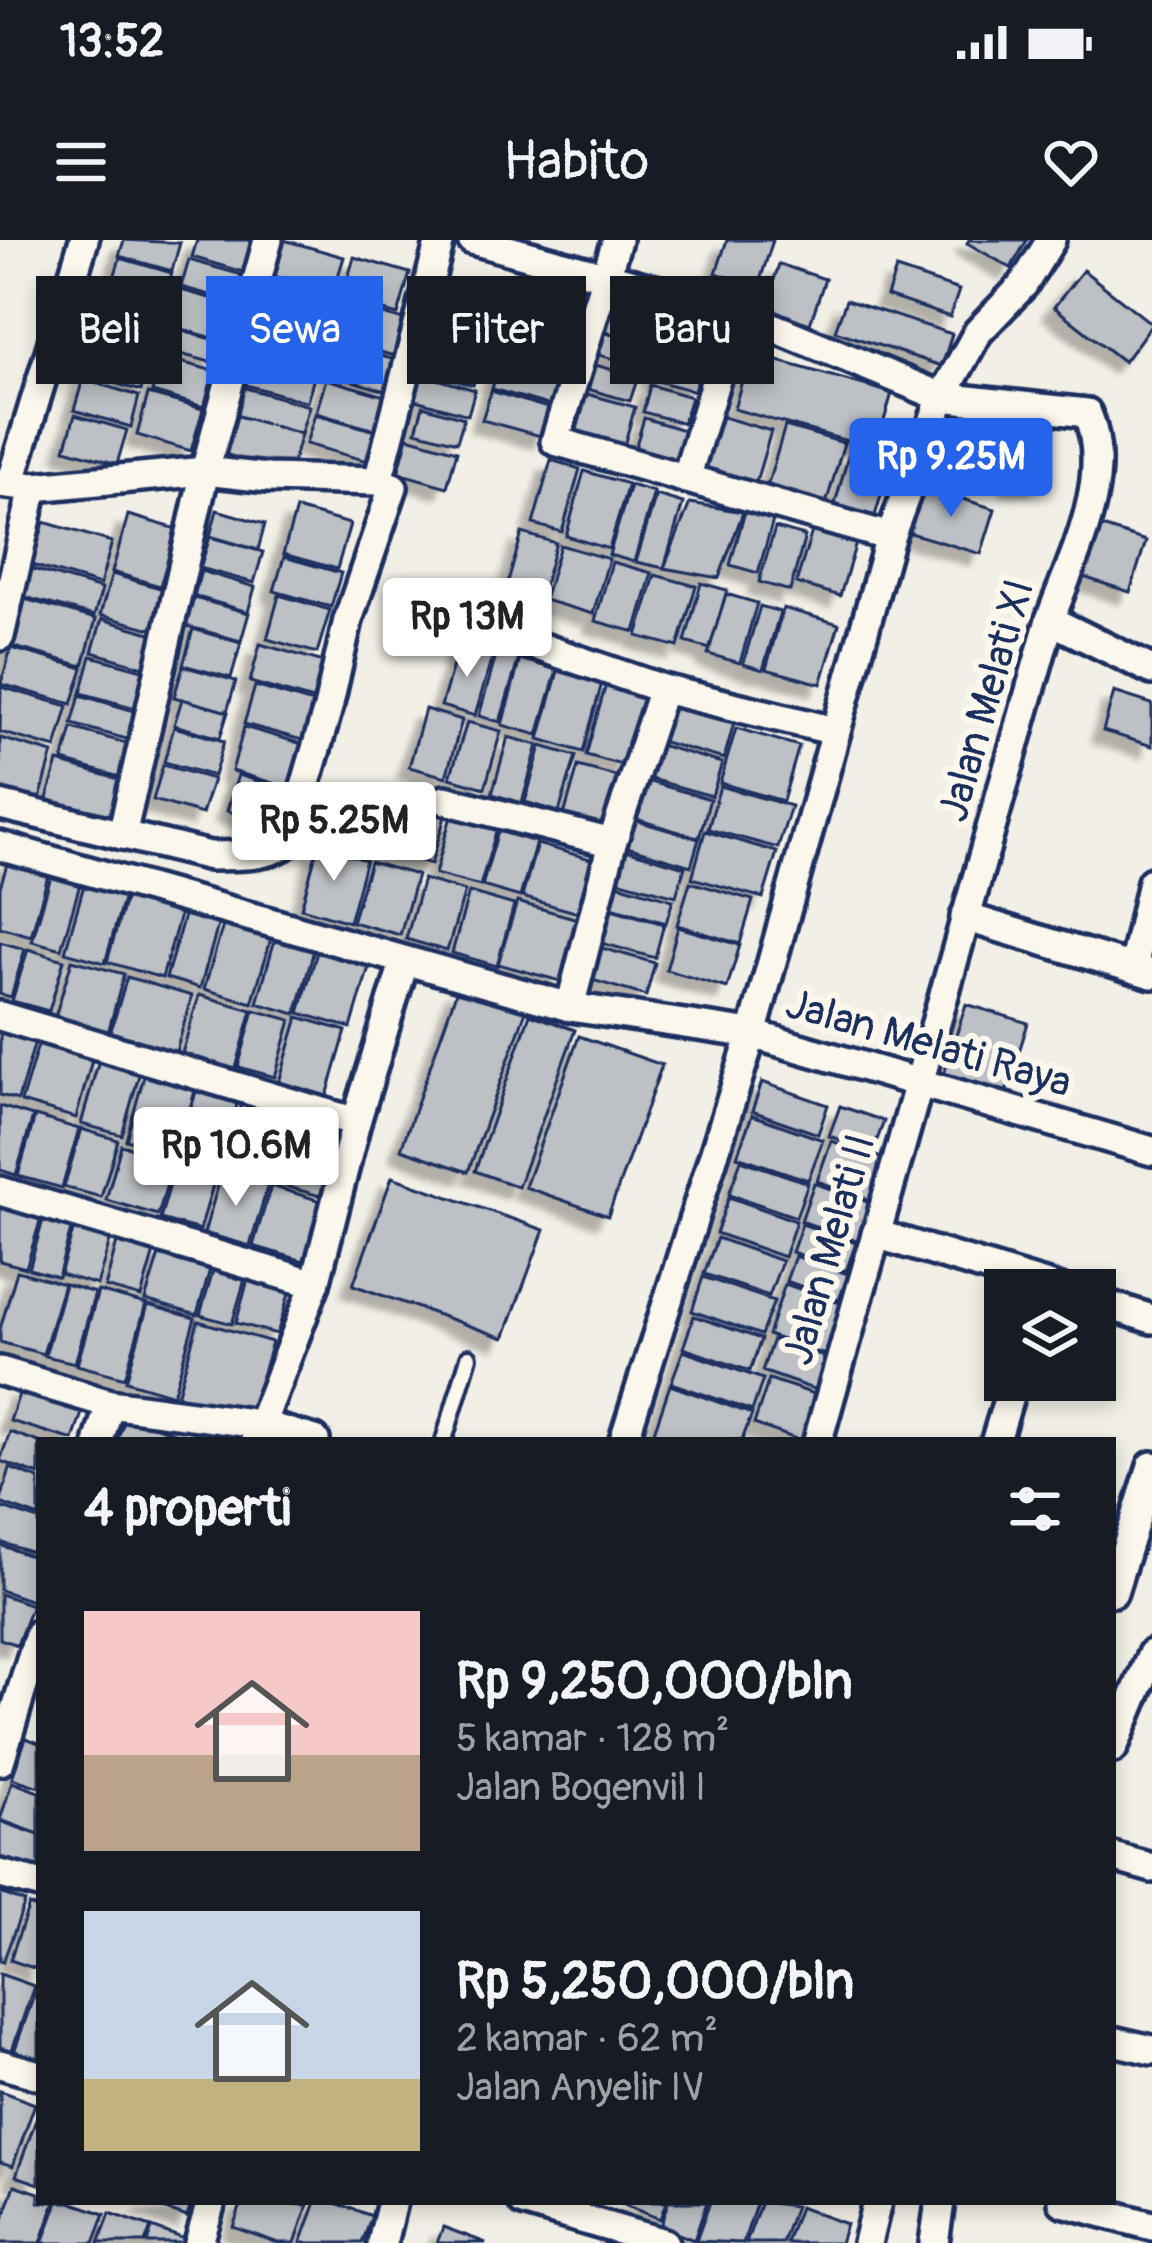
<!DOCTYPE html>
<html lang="id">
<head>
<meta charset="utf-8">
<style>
  body { margin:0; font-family:Pangolin,sans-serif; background:#242831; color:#f1f3f6; height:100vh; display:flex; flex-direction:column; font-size:45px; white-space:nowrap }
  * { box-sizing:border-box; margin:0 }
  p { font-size:39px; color:#9ea1a6 }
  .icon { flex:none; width:66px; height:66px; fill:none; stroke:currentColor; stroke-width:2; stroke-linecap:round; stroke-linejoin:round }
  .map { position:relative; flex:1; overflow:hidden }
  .side { position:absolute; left:36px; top:1197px; width:1080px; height:768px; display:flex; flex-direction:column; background:#171b24; border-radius:0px; box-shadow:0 6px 18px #0003 }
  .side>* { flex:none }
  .top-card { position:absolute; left:36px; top:36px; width:1080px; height:108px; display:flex; gap:24px }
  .tools { position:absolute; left:984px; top:1029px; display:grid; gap:24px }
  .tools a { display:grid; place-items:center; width:132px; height:132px; border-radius:0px; background:#171b24; box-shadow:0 6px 18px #0003; font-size:60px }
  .price { position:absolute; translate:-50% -102px; padding:0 27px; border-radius:12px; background:#fff; color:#222; font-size:39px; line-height:78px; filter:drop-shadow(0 3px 6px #0008) }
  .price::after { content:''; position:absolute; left:50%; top:72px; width:36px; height:27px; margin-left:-18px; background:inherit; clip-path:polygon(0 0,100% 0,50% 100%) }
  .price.on { background:#2563eb; color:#fff }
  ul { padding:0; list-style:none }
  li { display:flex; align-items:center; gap:36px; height:300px; padding:0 48px }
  li span { display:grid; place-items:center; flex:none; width:336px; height:240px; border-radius:0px; color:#555 }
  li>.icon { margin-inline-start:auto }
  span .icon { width:144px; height:144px; fill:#fffc; stroke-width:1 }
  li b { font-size:51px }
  h2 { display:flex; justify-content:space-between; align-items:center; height:144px; padding:0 48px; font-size:51px }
  .chip { padding:0 42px; border-radius:0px; background:#171b24; box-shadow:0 6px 18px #0003; font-size:42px; line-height:108px }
  .chip.on { background:#2563eb; color:#fff }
  .status { display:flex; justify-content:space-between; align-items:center; height:84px; padding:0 60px; background:#171b24; direction:ltr }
  .status svg { height:33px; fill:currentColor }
  header { display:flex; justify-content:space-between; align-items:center; height:156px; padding:0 48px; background:#171b24; font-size:54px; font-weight:600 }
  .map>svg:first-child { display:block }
  .building { fill:#bdc0c4; stroke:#1b2f5e; stroke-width:3; filter:url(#shadow) }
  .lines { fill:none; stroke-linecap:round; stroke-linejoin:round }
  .lane-casing { stroke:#1b2f5e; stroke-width:22 }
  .street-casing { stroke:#1b2f5e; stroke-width:36 }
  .lane { stroke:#fbf7ec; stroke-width:14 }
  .street { stroke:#fbf7ec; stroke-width:27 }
  .labels { text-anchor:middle; stroke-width:12; stroke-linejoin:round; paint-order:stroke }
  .street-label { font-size:42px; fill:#1b2f5e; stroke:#fbf7ec }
</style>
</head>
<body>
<div class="status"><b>13:52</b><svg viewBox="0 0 49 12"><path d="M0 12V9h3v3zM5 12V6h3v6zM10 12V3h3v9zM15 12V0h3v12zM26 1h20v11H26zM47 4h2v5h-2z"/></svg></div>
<header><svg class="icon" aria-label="menu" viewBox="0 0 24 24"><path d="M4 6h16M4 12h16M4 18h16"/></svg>Habito<svg class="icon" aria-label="heart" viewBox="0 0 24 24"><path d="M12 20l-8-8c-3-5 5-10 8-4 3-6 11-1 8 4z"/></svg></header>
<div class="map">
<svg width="1152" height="2003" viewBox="0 0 1152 2003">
  <defs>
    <filter id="shadow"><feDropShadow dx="-11" dy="11" stdDeviation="3" flood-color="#0004"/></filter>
  </defs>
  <rect width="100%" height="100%" fill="#f2efe6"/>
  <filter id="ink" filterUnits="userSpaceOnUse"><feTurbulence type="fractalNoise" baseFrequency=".00833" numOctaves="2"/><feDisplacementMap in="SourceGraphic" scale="24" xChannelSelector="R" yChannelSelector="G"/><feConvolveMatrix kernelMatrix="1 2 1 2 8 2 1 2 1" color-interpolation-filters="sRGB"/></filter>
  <g filter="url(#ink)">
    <g class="building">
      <polygon points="124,0 180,3 172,31 119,16"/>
      <polygon points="197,0 255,0 246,33 192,17"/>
      <polygon points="284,0 344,17 333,53 274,36"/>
      <polygon points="727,0 773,0 758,47 716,33"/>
      <polygon points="969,0 1027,0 1011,28 967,3"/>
      <polygon points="354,17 410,33 398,75 342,59"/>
      <polygon points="120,18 172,33 165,59 112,44"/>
      <polygon points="189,20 246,36 238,63 181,47"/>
      <polygon points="779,24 825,39 810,84 765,69"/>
      <polygon points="896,29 959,50 950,77 887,56"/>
      <polygon points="1083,30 1152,84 1124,122 1054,67"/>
      <polygon points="275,39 338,57 332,75 270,58"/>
      <polygon points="445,39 497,54 489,84 435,70"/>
      <polygon points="112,47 164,61 156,87 105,73"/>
      <polygon points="181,50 231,64 220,100 171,86"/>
      <polygon points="516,54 583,73 574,101 508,82"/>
      <polygon points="268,59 332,77 324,106 260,87"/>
      <polygon points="846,60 952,94 942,126 835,91"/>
      <polygon points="343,63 404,80 394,116 333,98"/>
      <polygon points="613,65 649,76 642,102 606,92"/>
      <polygon points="435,73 487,89 479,116 427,101"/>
      <polygon points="103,78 157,93 150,117 96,101"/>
      <polygon points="512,86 574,104 565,136 503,119"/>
      <polygon points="167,87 220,101 214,123 161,109"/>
      <polygon points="673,87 712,98 704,126 665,115"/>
      <polygon points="258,91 322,109 315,133 252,115"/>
      <polygon points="602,92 650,105 644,127 595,114"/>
      <polygon points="337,103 395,120 386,151 327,134"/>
      <polygon points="92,105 149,122 141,151 83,134"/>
      <polygon points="428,109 480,124 473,145 421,131"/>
      <polygon points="750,113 892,153 876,209 734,169"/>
      <polygon points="251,116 315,134 307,162 243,144"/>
      <polygon points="162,117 214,131 204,167 152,152"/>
      <polygon points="660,119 700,130 694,151 654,140"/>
      <polygon points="500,120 562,138 555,167 492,149"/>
      <polygon points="592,124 638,137 630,161 584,148"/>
      <polygon points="420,134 475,150 468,175 412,159"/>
      <polygon points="83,139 139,156 131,187 74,170"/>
      <polygon points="326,139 392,158 382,192 316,173"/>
      <polygon points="650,145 691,157 683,183 643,172"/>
      <polygon points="242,147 309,166 301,194 234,175"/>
      <polygon points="491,151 551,169 544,197 482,180"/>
      <polygon points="148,154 203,169 191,211 137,195"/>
      <polygon points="587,154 635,167 622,213 574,200"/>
      <polygon points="945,165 993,180 984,209 936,195"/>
      <polygon points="423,166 464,178 457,202 416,191"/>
      <polygon points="315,174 383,193 374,223 306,204"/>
      <polygon points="75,175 127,190 117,224 65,209"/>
      <polygon points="235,175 301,194 290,233 224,214"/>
      <polygon points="716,175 771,191 756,242 701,227"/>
      <polygon points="644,178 687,191 677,223 634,212"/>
      <polygon points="785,186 844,203 826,264 767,247"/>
      <polygon points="408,197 457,211 447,247 398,233"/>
      <polygon points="1013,205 1044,206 1043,244 1012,243"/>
      <polygon points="849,213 890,225 872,286 832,275"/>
      <polygon points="551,220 580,229 562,292 533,284"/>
      <polygon points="584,231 628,244 609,309 566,296"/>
      <polygon points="630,245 654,252 634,322 609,315"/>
      <polygon points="921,246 995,269 981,314 907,292"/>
      <polygon points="656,255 683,263 664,328 636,322"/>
      <polygon points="690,263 743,272 719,338 664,328"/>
      <polygon points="746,268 774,277 758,333 730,325"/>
      <polygon points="296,269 350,284 337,329 283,314"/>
      <polygon points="217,270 265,284 258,310 210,296"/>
      <polygon points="128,275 177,289 160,346 112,332"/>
      <polygon points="44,282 112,302 100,345 32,325"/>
      <polygon points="1099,286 1146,301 1130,352 1083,337"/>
      <polygon points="775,288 805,296 790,351 759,342"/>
      <polygon points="812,291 856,303 840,356 796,343"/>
      <polygon points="522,293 556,303 540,359 506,349"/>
      <polygon points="210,297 263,312 254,343 200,328"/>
      <polygon points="560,305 609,319 593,374 544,360"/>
      <polygon points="284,317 341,333 331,367 274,351"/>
      <polygon points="612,322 652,333 635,392 595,381"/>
      <polygon points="29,328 102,349 94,376 21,356"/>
      <polygon points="201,331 255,347 248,372 194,356"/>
      <polygon points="112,334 167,350 155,390 100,375"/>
      <polygon points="655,335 696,346 678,407 637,396"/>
      <polygon points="701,343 727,350 710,409 685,402"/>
      <polygon points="726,354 757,363 740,423 708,414"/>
      <polygon points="279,355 330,370 317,413 267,399"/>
      <polygon points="21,358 96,379 83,426 7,405"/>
      <polygon points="194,358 249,373 241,401 186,386"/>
      <polygon points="760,366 780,372 763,430 743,424"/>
      <polygon points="783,368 839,384 821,444 766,429"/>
      <polygon points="102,379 157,395 147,428 92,412"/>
      <polygon points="193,389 241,403 231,438 183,425"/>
      <polygon points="260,404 324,422 313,460 250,442"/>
      <polygon points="459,405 493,414 475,476 441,466"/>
      <polygon points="11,408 83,428 72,464 1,444"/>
      <polygon points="498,408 520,414 500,482 479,476"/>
      <polygon points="91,416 150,432 139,469 81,453"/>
      <polygon points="520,419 557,430 538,495 502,485"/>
      <polygon points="183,426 236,441 227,472 174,457"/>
      <polygon points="558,431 602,443 583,512 539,499"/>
      <polygon points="606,444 645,456 625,526 586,515"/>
      <polygon points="255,446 313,463 302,500 244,484"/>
      <polygon points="1,447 68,466 56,508 0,492"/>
      <polygon points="1114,452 1152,464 1152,506 1103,491"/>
      <polygon points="80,455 138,472 130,500 72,484"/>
      <polygon points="182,459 228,472 220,498 174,485"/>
      <polygon points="671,461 735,479 724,519 660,501"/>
      <polygon points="425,469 462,480 446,537 409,527"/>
      <polygon points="467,482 501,491 485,548 450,538"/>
      <polygon points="174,487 224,501 214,536 164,522"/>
      <polygon points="244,487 306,505 293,549 232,531"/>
      <polygon points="72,488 140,507 130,540 63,521"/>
      <polygon points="736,488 799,506 783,561 720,543"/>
      <polygon points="508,497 538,505 522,563 492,554"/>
      <polygon points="0,498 53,513 39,562 0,551"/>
      <polygon points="656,504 722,523 712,556 647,538"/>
      <polygon points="541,506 576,516 559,572 525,562"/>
      <polygon points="58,522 128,542 116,585 45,565"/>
      <polygon points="163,525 213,539 202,574 153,560"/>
      <polygon points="578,526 623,538 608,591 563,579"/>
      <polygon points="238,535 295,552 285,587 227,571"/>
      <polygon points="647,541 710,559 699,598 636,579"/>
      <polygon points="720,546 791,566 778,608 708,589"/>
      <polygon points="398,556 447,570 431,624 382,610"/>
      <polygon points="451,576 497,589 480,646 435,634"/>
      <polygon points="634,580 699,599 691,626 627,607"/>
      <polygon points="498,591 536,602 520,657 482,646"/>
      <polygon points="705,591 777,612 763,658 692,638"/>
      <polygon points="537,604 598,621 582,674 522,657"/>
      <polygon points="318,606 366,620 349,682 301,668"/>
      <polygon points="626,610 685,627 676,656 617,640"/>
      <polygon points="9,618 50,629 31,696 0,687 0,647"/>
      <polygon points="370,622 417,635 400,695 352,682"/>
      <polygon points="52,633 81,641 61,709 32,701"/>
      <polygon points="86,638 126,649 105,723 65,712"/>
      <polygon points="423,639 465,651 447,711 406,699"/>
      <polygon points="690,642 753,660 740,704 677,685"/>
      <polygon points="614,643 673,660 666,683 608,666"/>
      <polygon points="127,652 182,668 162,738 107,722"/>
      <polygon points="469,652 514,665 497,726 452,713"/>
      <polygon points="517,662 578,679 560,741 498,724"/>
      <polygon points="608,668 664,684 655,718 598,702"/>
      <polygon points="185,672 219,682 200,748 166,738"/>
      <polygon points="224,682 272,696 252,763 204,749"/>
      <polygon points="678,687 740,705 727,748 666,730"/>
      <polygon points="275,699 314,710 296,774 257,763"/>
      <polygon points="0,702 25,709 11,757 0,754"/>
      <polygon points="591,705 655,723 646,756 582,737"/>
      <polygon points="28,709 64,720 49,771 12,761"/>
      <polygon points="317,712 369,727 351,788 299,773"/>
      <polygon points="72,720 124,734 108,793 55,777"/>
      <polygon points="127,737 192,756 175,815 109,797"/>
      <polygon points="458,747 526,771 468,932 401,909"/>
      <polygon points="199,755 252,770 235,832 181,817"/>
      <polygon points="966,764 1028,783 1006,853 944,834"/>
      <polygon points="254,770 291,780 275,837 238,827"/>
      <polygon points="530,774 575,790 518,947 475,931"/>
      <polygon points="298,777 346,791 327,856 279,842"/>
      <polygon points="0,788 36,798 18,860 0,855"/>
      <polygon points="579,796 662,825 608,976 525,947"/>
      <polygon points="40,798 94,813 76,878 21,862"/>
      <polygon points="100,816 141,828 122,895 81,884"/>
      <polygon points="146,829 197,844 177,914 126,900"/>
      <polygon points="762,842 828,865 818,894 752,871"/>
      <polygon points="198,845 239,857 220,925 178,912"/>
      <polygon points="243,859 293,873 274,939 224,925"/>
      <polygon points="0,866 33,876 16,935 0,930"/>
      <polygon points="840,866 884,881 873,911 829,896"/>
      <polygon points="752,875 823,900 808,940 737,916"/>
      <polygon points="35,876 79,889 62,948 18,936"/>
      <polygon points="294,876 340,889 320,956 274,943"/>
      <polygon points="81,889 118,900 101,957 64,947"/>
      <polygon points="831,901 887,920 873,961 817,941"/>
      <polygon points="121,905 174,920 158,975 106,960"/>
      <polygon points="177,920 217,931 200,990 160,979"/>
      <polygon points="741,920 808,943 796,977 729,954"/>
      <polygon points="222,932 268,945 250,1006 204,993"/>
      <polygon points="392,937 544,990 504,1098 353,1045"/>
      <polygon points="814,943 873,964 859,1002 801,981"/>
      <polygon points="271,946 321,961 304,1021 253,1006"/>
      <polygon points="729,957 796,981 784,1017 716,993"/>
      <polygon points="0,966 41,978 26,1028 0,1021"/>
      <polygon points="45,973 73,982 58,1037 29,1029"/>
      <polygon points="75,984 112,994 97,1045 60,1034"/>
      <polygon points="802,984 856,1003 846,1031 792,1012"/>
      <polygon points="119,995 156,1005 141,1057 105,1047"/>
      <polygon points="717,998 782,1021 769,1056 704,1034"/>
      <polygon points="161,1008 212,1022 197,1075 145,1060"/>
      <polygon points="795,1016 848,1034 839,1060 786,1041"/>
      <polygon points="216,1020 248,1029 232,1084 200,1075"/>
      <polygon points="17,1031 64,1044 43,1114 0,1102 0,1089"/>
      <polygon points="250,1032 292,1044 277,1094 236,1083"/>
      <polygon points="703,1037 774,1061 761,1095 692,1071"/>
      <polygon points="65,1044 95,1053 75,1123 45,1116"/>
      <polygon points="785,1044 846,1065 828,1116 768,1095"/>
      <polygon points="98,1051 146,1064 125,1138 77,1125"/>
      <polygon points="148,1065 195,1078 173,1155 126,1141"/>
      <polygon points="694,1076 761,1099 750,1131 683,1108"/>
      <polygon points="198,1081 272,1102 250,1177 177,1156"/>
      <polygon points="773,1099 827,1118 816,1150 762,1131"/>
      <polygon points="683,1111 763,1139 752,1171 671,1143"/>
      <polygon points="769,1139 826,1158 811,1200 799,1200 754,1184"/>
      <polygon points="670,1145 752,1174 742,1200 667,1200 653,1195"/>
      <polygon points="21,1148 83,1170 73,1200 10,1181"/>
      <polygon points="126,1176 188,1198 187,1200 117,1200"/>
      <polygon points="10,1192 39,1202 39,1235 0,1221"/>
      <polygon points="10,1228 39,1239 39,1277 0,1263"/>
      <polygon points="0,1267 39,1280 39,1315 0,1302"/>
      <polygon points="0,1305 39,1319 39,1341 32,1361 0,1350"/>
      <polygon points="0,1354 32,1365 17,1405 0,1399"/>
      <polygon points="26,1498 39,1503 39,1547 12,1538"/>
      <polygon points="12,1542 39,1552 39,1594 0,1580"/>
      <polygon points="0,1581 39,1595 39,1642 0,1629"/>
      <polygon points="0,1653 25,1662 3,1722 0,1721"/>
      <polygon points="29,1665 39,1669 39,1730 10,1720"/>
      <polygon points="0,1734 34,1746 11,1813 0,1809"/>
      <polygon points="37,1747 39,1748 39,1821 14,1812"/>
      <polygon points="0,1851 35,1864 13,1926 0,1922"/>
      <polygon points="39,1871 39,1944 16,1936"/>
      <polygon points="15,1945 39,1953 39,1962 55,1962 41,2003 0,2003 0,1988"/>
      <polygon points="58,1962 70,1962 105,1974 94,2003 43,2003"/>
      <polygon points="144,1962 192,1962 187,1977"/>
      <polygon points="242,1962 308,1965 295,2003 278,2003 233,1987"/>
      <polygon points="316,1962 333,1962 372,1976 362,2003 301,2003"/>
      <polygon points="616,1962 666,1962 660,1979"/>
      <polygon points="668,1962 707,1962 694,2000 660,1987"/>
      <polygon points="710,1962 757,1962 743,2003 696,2001"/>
      <polygon points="761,1962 795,1966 782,2003 746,2003"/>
      <polygon points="799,1967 846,1984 840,2003 786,2003"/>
      <polygon points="110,1973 151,1987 145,2003 99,2003"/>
      <polygon points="152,1987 195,2003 147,2003"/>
      <polygon points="443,1987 486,2003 437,2003"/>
    </g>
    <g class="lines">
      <defs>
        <polyline id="lane" points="444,1200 469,1117"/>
        <g id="street">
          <path d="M472,0L736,72L942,157L1087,173C1115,238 1072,318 1050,380L818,1200"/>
          <polyline points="617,0 555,201 890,297"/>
          <polyline points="686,239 736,72"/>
          <polyline points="378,241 440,0"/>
          <path d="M0,243L34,247L205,231L268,238L378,241L393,247L348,380L328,468L289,601C269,618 236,615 210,616L0,565"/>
          <polyline points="10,244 84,0"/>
          <polyline points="1050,380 1152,430"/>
          <polyline points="479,386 663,449 835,491"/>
          <polyline points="0,396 34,247"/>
          <polyline points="445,560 612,603"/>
          <polyline points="122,595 205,231 268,0"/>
          <polyline points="0,606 570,767 752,794 1152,911"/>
          <polyline points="965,677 1152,734"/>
          <polyline points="1133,728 1152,642"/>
          <polyline points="570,767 612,603 663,449"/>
          <polyline points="0,776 356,882"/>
          <polyline points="0,951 315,1044"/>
          <polyline points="876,994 1061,1050"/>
          <polyline points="1095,1061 1152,1079"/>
          <polyline points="0,1131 110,1164 259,1184 315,1200"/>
          <polyline points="99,1200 110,1164"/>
          <polyline points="255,1200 315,1044 356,882 404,723"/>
          <polyline points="624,1200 752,794 890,297 942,157 978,92 1023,45 1051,0"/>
          <polyline points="996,1200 1014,1140"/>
          <polyline points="1113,1352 1152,1226"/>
          <polyline points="1113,1508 1152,1414"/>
          <polyline points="0,1521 39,1394"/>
          <polyline points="1113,1617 1152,1628"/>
          <polyline points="0,1634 39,1644"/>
          <polyline points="1113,1801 1152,1810"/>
          <polyline points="0,1824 39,1835"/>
          <polyline points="523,1962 664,2003"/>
          <polyline points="1063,1962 1152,1986"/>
          <polyline points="199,2003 211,1962"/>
          <polyline points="382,2003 392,1962"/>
          <polyline points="867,2003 877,1962"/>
          <polyline points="934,2003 940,1962"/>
        </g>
      </defs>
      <use href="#lane" class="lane-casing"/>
      <use href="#street" class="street-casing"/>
      <use href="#lane" class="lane"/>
      <use href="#street" class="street"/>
    </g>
  </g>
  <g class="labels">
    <g class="street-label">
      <text transform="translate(985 460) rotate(-74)" y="15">Jalan Melati XI</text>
      <text transform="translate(929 802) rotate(16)" y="15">Jalan Melati Raya</text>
      <text transform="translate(828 1009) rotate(-74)" y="15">Jalan Melati II</text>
    </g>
  </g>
</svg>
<div class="tools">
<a><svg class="icon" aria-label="layers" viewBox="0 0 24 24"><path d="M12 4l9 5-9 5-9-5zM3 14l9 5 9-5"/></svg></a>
</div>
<b class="price on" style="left:951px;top:280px">Rp 9.25M</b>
<b class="price" style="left:467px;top:440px">Rp 13M</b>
<b class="price" style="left:334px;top:644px">Rp 5.25M</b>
<b class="price" style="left:236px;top:969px">Rp 10.6M</b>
<div class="top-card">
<a class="chip">Beli</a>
<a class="chip on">Sewa</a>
<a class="chip">Filter</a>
<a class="chip">Baru</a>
</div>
<section class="side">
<h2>4 properti<svg class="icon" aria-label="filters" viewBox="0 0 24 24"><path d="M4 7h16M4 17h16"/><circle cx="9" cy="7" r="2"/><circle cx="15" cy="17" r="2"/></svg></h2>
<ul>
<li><span style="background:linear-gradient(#f6c9c9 60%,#b9a48a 0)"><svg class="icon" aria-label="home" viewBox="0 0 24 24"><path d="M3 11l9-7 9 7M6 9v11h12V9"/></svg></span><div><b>Rp 9,250,000/bln</b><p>5 kamar · 128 m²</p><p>Jalan Bogenvil I</p></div></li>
<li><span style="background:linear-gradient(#c9d6e8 70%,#c2b280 0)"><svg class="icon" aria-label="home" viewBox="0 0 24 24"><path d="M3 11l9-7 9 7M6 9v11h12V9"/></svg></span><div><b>Rp 5,250,000/bln</b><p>2 kamar · 62 m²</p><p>Jalan Anyelir IV</p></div></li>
</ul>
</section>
</div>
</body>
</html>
